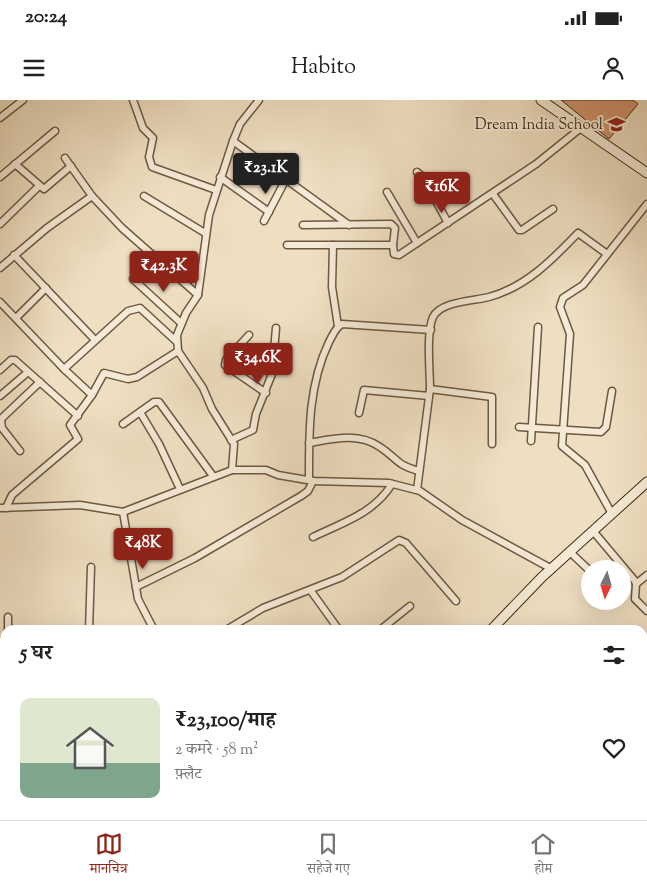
<!DOCTYPE html>
<html lang="hi">
<head>
<meta charset="utf-8">
<style>
  body { margin:0; font-family:"Sorts Mill Goudy","Noto Serif Devanagari",serif; background:#f2f2f2; color:#222; height:100vh; display:flex; flex-direction:column; font-size:19px; white-space:nowrap }
  * { box-sizing:border-box; margin:0 }
  p { font-size:16px; color:#767676 }
  .icon { flex:none; width:28px; height:28px; fill:none; stroke:currentColor; stroke-width:2; stroke-linecap:round; stroke-linejoin:round }
  .map { position:relative; flex:1; overflow:hidden }
  .details { position:absolute; left:0px; top:525px; width:648px; height:195px; display:flex; flex-direction:column; background:#fff; border-radius:15px 15px 0 0; box-shadow:0 5px 20px #0002 }
  .details>* { flex:none }
  .needle { width:32px; rotate:185deg }
  .controls { position:absolute; left:581px; top:460px; display:grid; gap:10px }
  .controls a { display:grid; place-items:center; width:50px; height:50px; border-radius:50%; background:#fff; box-shadow:0 5px 20px #0002; font-size:25px }
  .price { position:absolute; translate:-50% -42px; padding:0 11px; border-radius:5px; background:#8f2418; color:#fff; font-size:16px; line-height:32px; filter:drop-shadow(0 1px 2px #0008) }
  .price::after { content:''; position:absolute; left:50%; top:30px; width:15px; height:11px; margin-left:-8px; background:inherit; clip-path:polygon(0 0,100% 0,50% 100%) }
  .price.active { background:#222; color:#fff }
  ul { padding:0; list-style:none }
  li { display:flex; align-items:center; gap:15px; height:125px; padding:0 20px }
  li+li { border-top:1px solid #e0e0e0 }
  li span { display:grid; place-items:center; flex:none; width:140px; height:100px; border-radius:10px; color:#555 }
  li>.icon { margin-inline-start:auto }
  span .icon { width:60px; height:60px; fill:#fffc; stroke-width:1 }
  li b { font-size:21px }
  h2 { display:flex; justify-content:space-between; align-items:center; height:60px; padding:0 20px; font-size:21px }
  .status { display:flex; justify-content:space-between; align-items:center; height:35px; padding:0 25px; background:#fff; direction:ltr }
  .status svg { height:14px; fill:currentColor }
  header { display:flex; justify-content:space-between; align-items:center; height:65px; padding:0 20px; background:#fff; font-size:22px; font-weight:600 }
  .menu { display:flex; justify-content:space-around; align-items:center; height:70px; border-top:1px solid #e0e0e0; background:#fff; font-size:14px; color:#767676 }
  .menu a { display:grid; justify-items:center; gap:2px }
  .menu .active { color:#8f2418 }
  .map>svg:first-child { display:block }
  .building { fill:#d2946e; stroke:#412c13 }
  .lines { fill:none; stroke-linecap:round; stroke-linejoin:round }
  .street-casing { stroke:#6c593f; stroke-width:9 }
  .secondary-casing { stroke:#412c13; stroke-width:11 }
  .street { stroke:#f5ead7; stroke-width:6 }
  .secondary { stroke:#f5ead7; stroke-width:9 }
  .labels { text-anchor:middle; stroke-width:4; stroke-linejoin:round; paint-order:stroke }
  .poi-label { font-size:15px; fill:#412c13; stroke:#f5ead7; text-anchor:end }
</style>
</head>
<body>
<div class="status"><b>20:24</b><svg viewBox="0 0 49 12"><path d="M0 12V9h3v3zM5 12V6h3v6zM10 12V3h3v9zM15 12V0h3v12zM26 1h20v11H26zM47 4h2v5h-2z"/></svg></div>
<header><svg class="icon" aria-label="menu" viewBox="0 0 24 24"><path d="M4 6h16M4 12h16M4 18h16"/></svg>Habito<svg class="icon" aria-label="person" viewBox="0 0 24 24"><circle cx="12" cy="8" r="4"/><path d="M4 21q1-7 8-7t8 7"/></svg></header>
<div class="map">
<svg width="647" height="720" viewBox="0 0 647 720">
  <rect width="100%" height="100%" fill="#efdfc2"/>
  <filter id="stains"><feTurbulence type="fractalNoise" baseFrequency=".004" numOctaves="4"/><feColorMatrix values="0 0 0 0 .2 0 0 0 0 .09 0 0 0 0 .02 0 0 0 .5 -.17"/></filter>
  <radialGradient id="worn" r=".72"><stop offset=".6" stop-color="#630" stop-opacity="0"/><stop offset="1" stop-color="#630" stop-opacity=".3"/></radialGradient>
  <polygon class="building" points="561,0 633,0 638,4 609,39"/>
  <g class="lines">
    <defs>
      <g id="street">
        <polyline points="133,0 143,28 153,38 149,57 152,67 216,90"/>
        <polyline points="0,18 23,0"/>
        <polyline points="233,41 349,125"/>
        <polyline points="65,58 92,96 122,128 198,195"/>
        <polyline points="15,64 44,89 71,66"/>
        <polyline points="417,72 423,77 448,123"/>
        <polyline points="0,77 55,31"/>
        <polyline points="220,77 269,112"/>
        <polyline points="387,92 417,143"/>
        <polyline points="493,94 519,130 522,130 553,109"/>
        <polyline points="144,96 205,133"/>
        <polyline points="264,121 286,79"/>
        <polyline points="0,124 39,86"/>
        <polyline points="303,125 391,124 395,128 393,145"/>
        <polyline points="287,145 393,145 394,154 399,155 536,64 582,27"/>
        <polyline points="333,145 332,187 338,226"/>
        <polyline points="14,155 95,240"/>
        <polyline points="0,168 47,128 92,96"/>
        <polyline points="133,179 181,223"/>
        <polyline points="0,202 64,269 92,295"/>
        <polyline points="16,218 46,188"/>
        <polyline points="249,235 226,260 225,265 266,293"/>
        <polyline points="64,269 128,211 140,208 177,242"/>
        <polyline points="0,270 11,260 15,260 78,316"/>
        <path d="M430,289C430,271 426,233 433,217C441,201 474,201 489,197C526,187 552,160 578,133L607,154"/>
        <polyline points="0,296 28,272"/>
        <polyline points="140,312 159,344 180,389"/>
        <polyline points="359,313 364,290 429,296"/>
        <polyline points="123,324 154,302 159,302 213,376"/>
        <polyline points="519,327 601,332 606,327 612,291"/>
        <polyline points="231,340 253,330 256,314 272,274 276,228"/>
        <polyline points="531,341 538,227"/>
        <path d="M309,343C333,339 358,332 380,347C398,359 396,365 419,371"/>
        <polyline points="20,351 2,328 1,319 40,282"/>
        <polyline points="232,370 234,344 212,309 203,288 178,251 177,235 186,213 198,195 209,115 233,41 240,24 259,0"/>
        <path d="M309,380C309,333 308,286 329,242C333,235 335,228 342,224L431,230"/>
        <polyline points="417,390 430,289 492,297 492,344"/>
        <polyline points="0,408 80,405 123,412 232,370 266,370 278,375 313,381 389,383 420,391 462,420 552,469"/>
        <polyline points="6,408 12,395 78,339 70,325 92,295 104,273 128,279 137,277 178,251"/>
        <polyline points="123,412 138,499 154,530"/>
        <polyline points="612,414 585,365 562,346 570,234 560,207 563,198 583,185 647,104"/>
        <polyline points="593,431 635,481 636,484 635,499 647,511"/>
        <path d="M313,437C344,422 374,413 392,384"/>
        <polyline points="570,452 590,471"/>
        <polyline points="636,484 647,475"/>
        <polyline points="136,487 195,458 301,396 308,391 313,381"/>
        <polyline points="311,491 339,530"/>
        <polyline points="8,530 8,517"/>
        <polyline points="89,530 91,467"/>
        <polyline points="226,530 263,508 342,477 399,440 406,443 456,501"/>
        <polyline points="380,530 410,506"/>
        <polyline points="0,541 5,541"/>
        <polyline points="642,544 647,540"/>
        <polyline points="642,559 647,563"/>
        <polyline points="0,585 5,585"/>
        <polyline points="642,590 647,585"/>
        <polyline points="0,595 5,602"/>
        <polyline points="0,640 5,636"/>
        <polyline points="642,675 647,679"/>
        <polyline points="0,695 5,692"/>
        <polyline points="135,715 143,720"/>
        <polyline points="508,715 521,720"/>
        <polyline points="39,720 47,715"/>
        <polyline points="127,720 132,715"/>
        <polyline points="195,720 198,715"/>
        <path d="M327,720C347,717 367,713 387,720"/>
        <polyline points="554,720 554,715"/>
      </g>
      <g id="secondary">
        <polyline points="541,0 647,73"/>
        <polyline points="491,530 542,477 647,382"/>
        <polyline points="276,720 280,715"/>
      </g>
    </defs>
    <use href="#street" class="street-casing"/>
    <use href="#secondary" class="secondary-casing"/>
    <use href="#street" class="street"/>
    <use href="#secondary" class="secondary"/>
  </g>
  <defs>
    <symbol id="school-bare" viewBox="-9 -9 18 18"><path d="M0-5L7-2L0 1L-7-2ZM-4 1L0 2.5L4 1V4Q0 6-4 4Z" fill="#8f2418" stroke="#f5ead7" stroke-width="2.5" paint-order="stroke"/></symbol>
  </defs>
  <g fill-rule="evenodd">
    <use href="#school-bare" x="604" y="12" width="25" height="25"/>
  </g>
  <g class="labels">
    <g class="poi-label">
      <text x="603" y="29">Dream India School</text>
    </g>
  </g>
  <rect width="100%" height="100%" filter="url(#stains)"/>
  <rect width="100%" height="100%" fill="url(#worn)"/>
</svg>
<div class="controls">
<a><svg class="needle" viewBox="-14 -14 28 28"><path d="M0-13l5 13h-10z" fill="#e53935"/><path d="M0 13l5-13h-10z" fill="#767676"/></svg></a>
</div>
<b class="price active" style="left:266px;top:95px">₹23.1K</b>
<b class="price" style="left:442px;top:114px">₹16K</b>
<b class="price" style="left:164px;top:193px">₹42.3K</b>
<b class="price" style="left:258px;top:285px">₹34.6K</b>
<b class="price" style="left:143px;top:470px">₹48K</b>
<section class="details">
<h2>5 घर<svg class="icon" aria-label="filters" viewBox="0 0 24 24"><path d="M4 7h16M4 17h16"/><circle cx="9" cy="7" r="2"/><circle cx="15" cy="17" r="2"/></svg></h2>
<ul>
<li><span style="background:linear-gradient(#dfe7d0 65%,#7fa58c 0)"><svg class="icon" aria-label="home" viewBox="0 0 24 24"><path d="M3 11l9-7 9 7M6 9v11h12V9"/></svg></span><div><b>₹23,100/माह</b><p>2 कमरे · 58 m²</p><p>फ़्लैट</p></div><svg class="icon" aria-label="heart" viewBox="0 0 24 24"><path d="M12 20l-8-8c-3-5 5-10 8-4 3-6 11-1 8 4z"/></svg></li>
</ul>
</section>
</div>
<nav class="menu">
<a class="active"><svg class="icon" aria-label="map" viewBox="0 0 24 24"><path d="M3 6l6-2 6 2 6-2v14l-6 2-6-2-6 2zM9 4v14M15 6v14"/></svg>मानचित्र</a>
<a><svg class="icon" aria-label="saved" viewBox="0 0 24 24"><path d="M7 4h10v16l-5-4-5 4z"/></svg>सहेजे गए</a>
<a><svg class="icon" aria-label="home" viewBox="0 0 24 24"><path d="M3 11l9-7 9 7M6 9v11h12V9"/></svg>होम</a>
</nav>
</body>
</html>
